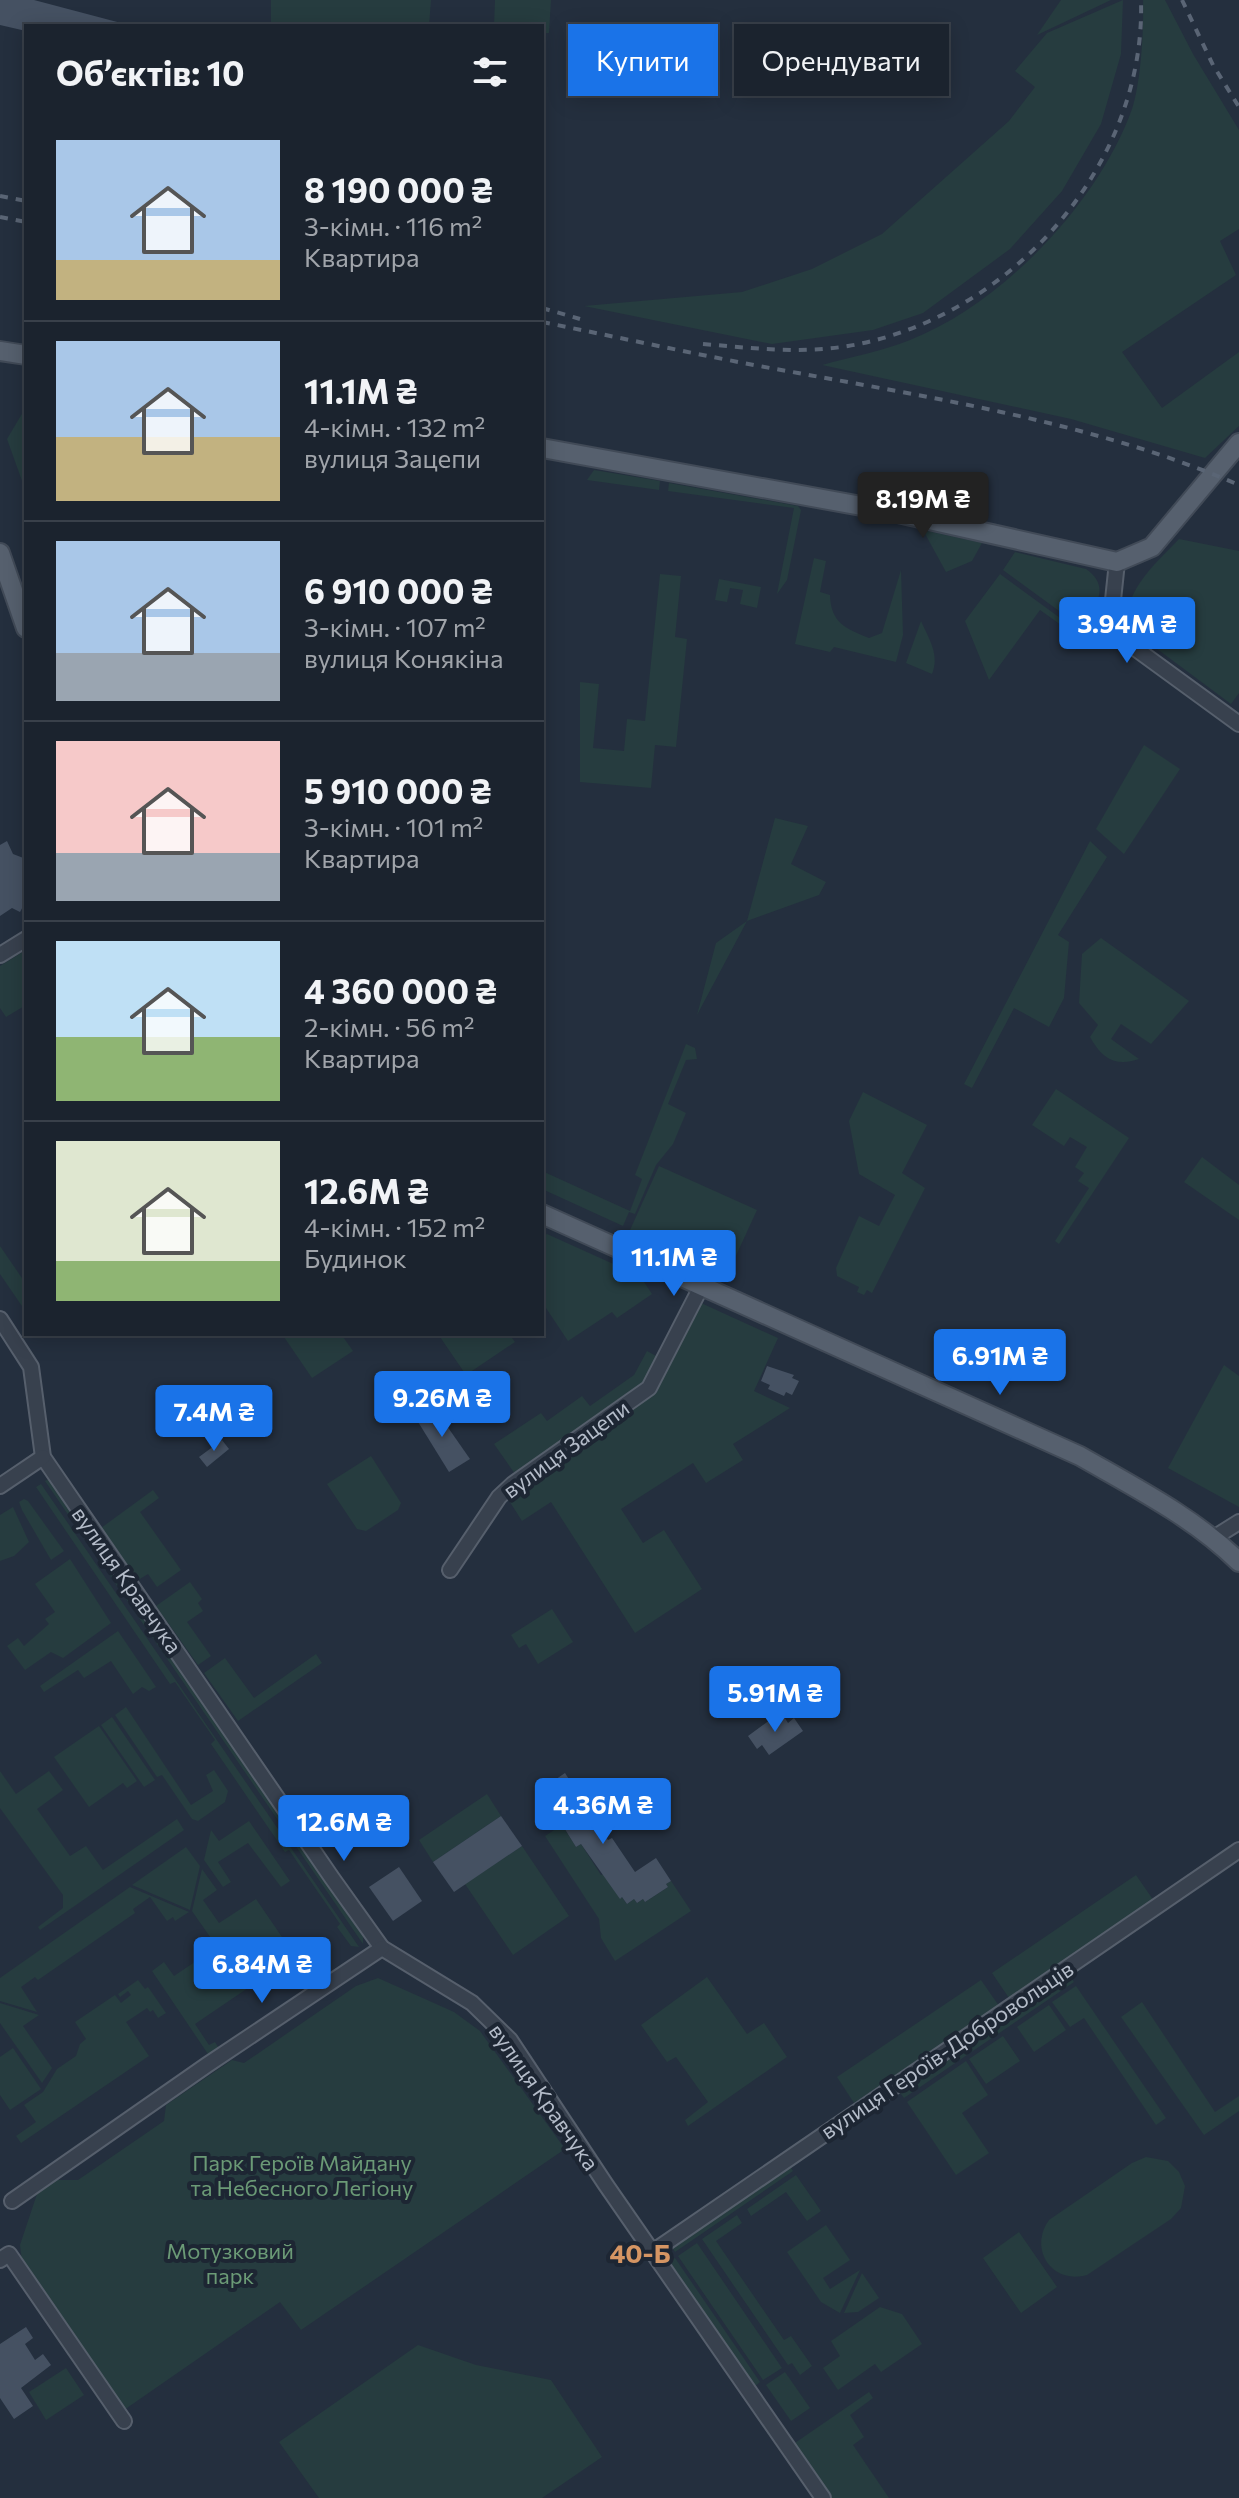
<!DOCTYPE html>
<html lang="uk">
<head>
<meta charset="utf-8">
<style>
  body { margin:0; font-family:Commissioner,sans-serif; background:#282f3a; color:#f1f3f6; height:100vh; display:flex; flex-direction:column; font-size:30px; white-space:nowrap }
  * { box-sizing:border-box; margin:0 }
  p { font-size:26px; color:#a0a4aa }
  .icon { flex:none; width:44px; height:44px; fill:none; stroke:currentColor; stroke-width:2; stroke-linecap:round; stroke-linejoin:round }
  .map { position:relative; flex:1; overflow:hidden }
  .details { position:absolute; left:24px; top:24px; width:520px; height:1312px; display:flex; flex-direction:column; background:#1b232e; border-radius:0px; box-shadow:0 4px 20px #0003,0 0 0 2px #39404a }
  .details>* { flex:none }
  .banner { position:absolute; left:568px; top:24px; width:550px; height:72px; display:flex; gap:16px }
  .price { position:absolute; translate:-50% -68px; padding:0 18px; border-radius:8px; background:#1a73e8; color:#fff; font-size:26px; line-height:52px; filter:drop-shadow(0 2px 4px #0008) }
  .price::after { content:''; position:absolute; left:50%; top:48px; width:24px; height:18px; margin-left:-12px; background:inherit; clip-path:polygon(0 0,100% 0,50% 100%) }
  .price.current { background:#222; color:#fff }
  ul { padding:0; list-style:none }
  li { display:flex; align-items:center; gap:24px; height:200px; padding:0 32px }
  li+li { border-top:2px solid #39404a }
  li span { display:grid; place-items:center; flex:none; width:224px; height:160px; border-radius:0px; color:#555 }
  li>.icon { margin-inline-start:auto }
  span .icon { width:96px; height:96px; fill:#fffc; stroke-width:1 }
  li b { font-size:34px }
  h2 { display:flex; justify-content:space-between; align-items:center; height:96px; padding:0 32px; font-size:34px }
  .pill { padding:0 28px; border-radius:0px; background:#1b232e; box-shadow:0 4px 20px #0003,0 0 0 2px #39404a; font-size:28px; line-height:72px }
  .pill.current { background:#1a73e8; color:#fff }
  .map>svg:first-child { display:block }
  .green { fill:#263c3f }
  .building { fill:#455162 }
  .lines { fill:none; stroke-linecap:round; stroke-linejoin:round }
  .minor-casing { stroke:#565f6c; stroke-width:18 }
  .major-casing { stroke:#414a57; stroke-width:22 }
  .minor { stroke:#38414e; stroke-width:14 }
  .major { stroke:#56606e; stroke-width:18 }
  .rail { stroke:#5a6575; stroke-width:4; stroke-dasharray:8 8; stroke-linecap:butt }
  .labels { text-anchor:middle; stroke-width:8; stroke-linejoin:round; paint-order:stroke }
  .street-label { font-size:22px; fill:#b4bcc9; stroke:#1d2633 }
  .park-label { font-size:22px; fill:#6b9a76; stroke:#1d2633 }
  .quarter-label { font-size:26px; font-weight:bold; fill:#d59563; stroke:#1d2633 }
</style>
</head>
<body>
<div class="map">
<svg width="1239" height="2498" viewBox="0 0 1239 2498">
  <rect width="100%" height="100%" fill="#242f3e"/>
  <g class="green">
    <polygon points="271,0 431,0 429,26 271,23"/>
    <polygon points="495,0 551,0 549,33 542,33 542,26 494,26"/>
    <polygon points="1061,0 1111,0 1037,35"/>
    <polygon points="1123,0 1121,54 1101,124 1062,191 1010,249 923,313 873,330 772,344 584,306 742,292 812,269 882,234 1009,121 1035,87 1015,71 1047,33"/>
    <path d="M1143,0H1165L1193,54L1239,130V229L1220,241L1236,275L1122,352L1162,408L1239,352V426L1205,458L1071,419L822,365C851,357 882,351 910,340C1002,304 1099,202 1132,109C1141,82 1144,28 1143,0Z"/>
    <polygon points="26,407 26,464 23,469 26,492 7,439"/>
    <polygon points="594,470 660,481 659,490 587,480"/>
    <polygon points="669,483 798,506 801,510 787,580 777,594 794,508 668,491"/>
    <polygon points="923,530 982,543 972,561 946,572"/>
    <path d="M1179,539L1239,551V693L1231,704L1125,625C1128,587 1153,566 1179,539Z"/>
    <path d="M1015,552L1086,569C1112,587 1095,608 1081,627L1003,570Z"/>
    <path d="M814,558L826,561L820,592L830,595C831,623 845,628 869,638L882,633L901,570L903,635L896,662L834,647L830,652L795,644Z"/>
    <polygon points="660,574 681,576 675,637 687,639 676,747 655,745 651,788 580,782 580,682 599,684 593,748 624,751 627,719 645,721"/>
    <polygon points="1000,574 1078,631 1075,635 1040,610 989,680 965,621"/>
    <polygon points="719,579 761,587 757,608 740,604 743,590 730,588 727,602 715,600"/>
    <path d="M921,621C929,639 940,655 932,674L906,663Z"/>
    <polygon points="1144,745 1180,769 1124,854 1096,829"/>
    <polygon points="775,818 808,826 791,864 826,882 819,895 747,921 697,1015 716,943 747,921"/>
    <polygon points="1090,841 1107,857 1058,935 1069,942 1064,998 1049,1027 1014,1008 972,1088 964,1084"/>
    <path d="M1101,938L1189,1001L1151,1044L1121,1024L1111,1039L1139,1059C1116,1067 1102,1059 1090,1037L1098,1025L1079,1003L1082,954Z"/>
    <polygon points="26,950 26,1005 6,1017 0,1008 0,966"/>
    <polygon points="686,1044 695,1048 697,1059 686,1060 668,1104 686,1113 673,1144 656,1165 635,1214 629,1212 623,1226 542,1189 542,1171 630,1211 642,1179 635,1175"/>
    <polygon points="1056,1089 1129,1138 1059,1244 1055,1241 1089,1188 1078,1181 1084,1173 1075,1167 1087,1147 1070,1137 1064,1146 1032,1125"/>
    <polygon points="863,1092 927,1125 902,1173 925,1188 872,1293 867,1290 864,1295 857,1292 859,1287 837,1276 836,1268 859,1216 879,1226 895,1195 859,1174 849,1121"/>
    <polygon points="1202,1157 1239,1185 1239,1220 1184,1182"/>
    <polygon points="659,1166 757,1210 728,1273 630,1230"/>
    <polygon points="547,1234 640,1276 652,1294 617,1318 612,1312 568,1341 542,1302 542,1237"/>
    <polygon points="0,1246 26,1284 26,1312 0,1274"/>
    <polygon points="701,1303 778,1338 754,1391 790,1408 733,1444 743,1460 706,1483 693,1463 621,1509 643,1543 664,1530 702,1589 635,1633 551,1502 522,1521 508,1499 655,1393"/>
    <polygon points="282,1334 341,1334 353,1351 312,1378"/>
    <polygon points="438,1334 509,1334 515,1342 466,1375"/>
    <polygon points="647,1351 658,1357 644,1384 515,1474 494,1444 541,1413 547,1421 582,1396 590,1406 634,1375"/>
    <polygon points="1224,1365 1239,1376 1239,1507 1168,1468"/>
    <polygon points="371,1456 401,1503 398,1510 366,1531 357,1529 327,1484"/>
    <polygon points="50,1478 363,1934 363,1944 45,1481"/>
    <polygon points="41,1484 359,1947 351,1946 337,1927 340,1924 289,1850 285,1852 211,1744 215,1740 175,1682 170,1684 36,1487"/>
    <polygon points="153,1490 159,1498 140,1512 181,1570 157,1587 148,1574 138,1580 101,1528"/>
    <polygon points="24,1499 28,1501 64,1551 51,1560 22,1510 19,1502"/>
    <polygon points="13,1507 29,1542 14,1556 0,1561 0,1515"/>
    <polygon points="70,1559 111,1623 63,1658 51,1652 25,1670 7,1646 18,1638 24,1646 49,1624 45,1619 55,1612 35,1584"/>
    <polygon points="190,1582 202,1599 198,1603 203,1611 187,1622 211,1656 198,1665 156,1606"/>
    <polygon points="552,1609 573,1642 538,1664 526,1644 519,1648 511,1635"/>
    <polygon points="118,1631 156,1687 149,1691 142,1687 133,1694 111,1661 84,1678 78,1670 44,1692 40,1686"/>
    <polygon points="316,1654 322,1663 238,1721 204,1673 225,1658 254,1698"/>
    <polygon points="126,1707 191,1805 213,1791 206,1775 214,1770 228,1791 225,1802 198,1821 192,1819 162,1775 157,1777 115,1715"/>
    <polygon points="112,1717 155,1780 144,1787 101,1725"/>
    <polygon points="99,1726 137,1781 127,1788 123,1783 89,1807 54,1757"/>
    <polygon points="0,1771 16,1794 49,1771 63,1790 37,1809 70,1856 86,1846 103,1870 177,1819 184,1830 40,1930 38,1927 63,1908 63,1895 0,1808"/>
    <polygon points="487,1794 501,1816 433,1862 419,1840"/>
    <polygon points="249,1821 290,1881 281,1887 248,1843 218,1862 231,1882 223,1887 204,1860 211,1830 219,1841"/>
    <polygon points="562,1825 576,1847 581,1844 601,1875 604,1874 627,1904 634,1899 637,1903 643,1899 645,1902 668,1887 666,1884 671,1881 691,1911 615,1961 601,1938 599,1919 545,1836"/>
    <polygon points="522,1846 569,1916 513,1955 465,1884"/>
    <polygon points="186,1847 200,1866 190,1910 132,1885"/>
    <polygon points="202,1869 217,1890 203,1900 219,1923 256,1899 295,1956 195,2024 209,2045 215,2042 220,2050 210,2057 152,1971 164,1962 174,1976 217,1947 192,1911"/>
    <polygon points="1136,1875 1154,1901 1009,1998 992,1973"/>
    <polygon points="130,1887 189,1912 175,1921 173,1917 167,1921 150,1897 133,1909 135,1913 38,1980 35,1977 21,1987 37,2012 0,2001 0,1978"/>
    <polygon points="1068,1974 1074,1982 904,2098 898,2090"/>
    <polygon points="707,1977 747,2034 764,2023 787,2057 688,2126 685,2120 708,2102 676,2057 667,2062 641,2025"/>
    <polygon points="378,1978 454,2012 480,2031 565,2149 301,2330 280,2302 124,2410 22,2262 20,2245 37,2194 56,2180 78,2180 164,2121 166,2105 232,2060 244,2063 356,1986"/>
    <polygon points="138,1980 145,1989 148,1987 166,2013 158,2018 153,2010 150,2012 147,2008 126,2022 149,2056 21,2143 16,2136 36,2122 24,2105 43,2092 57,2069 76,2056 80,2044 86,2039 75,2022 115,1995 121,2003 131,1995 128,1991 120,1997 118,1994"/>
    <polygon points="981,1980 999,2006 854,2103 837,2077"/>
    <polygon points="1076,1986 1166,2118 1156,2125 1084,2018 1070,2027 1052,2002"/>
    <polygon points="1142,2002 1215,2112 1239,2096 1239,2111 1204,2135 1121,2017"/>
    <polygon points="0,2003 39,2015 23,2026 52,2068 42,2083 0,2023"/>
    <polygon points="1049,2005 1066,2030 1034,2052 1017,2027"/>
    <polygon points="1003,2036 1020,2061 986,2084 969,2059"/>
    <polygon points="13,2048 41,2089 10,2110 0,2095 0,2057"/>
    <polygon points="966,2061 988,2095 962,2113 989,2153 956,2175 907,2102"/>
    <path d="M1146,2157L1168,2161L1179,2172L1185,2186L1181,2208L1171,2219L1087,2275C1052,2285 1028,2249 1049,2220L1132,2163Z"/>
    <polygon points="789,2165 793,2171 675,2252 671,2246"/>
    <polygon points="796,2175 821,2211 807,2221 786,2192 751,2216 747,2209"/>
    <polygon points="737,2215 742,2223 716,2241 784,2340 791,2336 812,2366 800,2375 792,2363 788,2365 702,2239"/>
    <polygon points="826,2225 850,2260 823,2278 830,2289 860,2270 840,2313 821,2302 787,2252"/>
    <polygon points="1019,2232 1057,2287 1021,2313 983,2258"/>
    <polygon points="697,2243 782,2368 763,2380 678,2256"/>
    <polygon points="675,2258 760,2382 754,2387 669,2262"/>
    <polygon points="862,2273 879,2298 858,2312 844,2313"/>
    <polygon points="880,2307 902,2314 922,2344 881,2372 875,2364 838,2390 823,2368 840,2356 831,2341"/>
    <polygon points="418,2345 476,2365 551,2380 602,2457 542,2498 319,2498 279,2442"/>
    <polygon points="66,2368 84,2395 46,2420 29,2392"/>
    <polygon points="785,2372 810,2408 791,2421 766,2385"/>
    <polygon points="869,2392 873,2398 850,2415 864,2437 853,2445 889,2498 829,2498 792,2445"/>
  </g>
  <g class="building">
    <polygon points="0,0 34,0 121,23 120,26 26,26 26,31 0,25"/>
    <polygon points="7,841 13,854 26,859 26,901 20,912 12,908 0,916 0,845"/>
    <polygon points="767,1366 794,1375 792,1378 799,1381 792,1395 786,1392 784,1396 768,1389 770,1385 761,1381"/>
    <polygon points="433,1406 470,1459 449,1472 415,1417"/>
    <polygon points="222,1440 229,1449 207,1467 199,1457"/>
    <polygon points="781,1712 788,1723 794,1718 803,1731 769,1755 762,1745 757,1749 748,1736"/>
    <polygon points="565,1773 608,1840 612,1838 635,1872 656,1858 671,1881 666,1884 668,1887 645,1902 643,1899 637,1903 634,1899 627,1904 622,1897 620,1899 581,1844 576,1847 543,1794 546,1793 543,1788"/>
    <polygon points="501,1816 522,1846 454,1892 433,1862"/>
    <polygon points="399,1867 422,1901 393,1921 369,1887"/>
    <polygon points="26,2327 33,2338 25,2344 35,2360 43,2354 51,2365 21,2388 33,2406 14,2419 0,2398 0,2344"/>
  </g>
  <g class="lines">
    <defs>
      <g id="minor">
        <polyline points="1117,562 1113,600 1106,627 1239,724"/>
        <polyline points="0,955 26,939"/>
        <polyline points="0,1319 31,1367 43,1457 332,1878 382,1948 472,2003 510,2040 606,2185 823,2498"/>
        <polyline points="0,1486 43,1457"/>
        <polyline points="1212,1539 1239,1522"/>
        <polyline points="450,1570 499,1497 513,1484 649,1388 702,1285"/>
        <polyline points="12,2201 207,2065 382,1948"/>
        <polyline points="654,2251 1239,1850"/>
        <polyline points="0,2260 9,2254 124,2421"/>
      </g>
      <g id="major">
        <polyline points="0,351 26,355"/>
        <polyline points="542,448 889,511 1117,562 1152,547 1239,443"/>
        <polyline points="0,553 26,628"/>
        <path d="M542,1214L1080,1456C1134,1487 1195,1518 1239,1562"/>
      </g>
    </defs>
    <use href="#minor" class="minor-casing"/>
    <use href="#major" class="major-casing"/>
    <use href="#minor" class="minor"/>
    <use href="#major" class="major"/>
    <g class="rail">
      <polyline points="1182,0 1213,65 1239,107"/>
      <polyline points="0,196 26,201"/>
      <polyline points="0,217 26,222"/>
      <polyline points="542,308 580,319"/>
      <path d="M542,322C627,339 712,358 798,373C945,400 1101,425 1239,485"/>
      <path d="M703,344C752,348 799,354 848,346C1009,319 1146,166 1141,0"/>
    </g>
  </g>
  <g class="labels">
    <g class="street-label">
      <text transform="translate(566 1449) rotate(-36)" y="8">вулиця Зацепи</text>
      <text transform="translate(127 1580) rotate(55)" y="8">вулиця Кравчука</text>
      <text transform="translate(947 2050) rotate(-34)" y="8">вулиця Героїв-Добровольців</text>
      <text transform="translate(544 2097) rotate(55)" y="8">вулиця Кравчука</text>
    </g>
    <g class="park-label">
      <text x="302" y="2171">Парк Героїв Майдану<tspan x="302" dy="25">та Небесного Легіону</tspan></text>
      <text x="230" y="2259">Мотузковий<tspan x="230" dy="25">парк</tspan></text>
    </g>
    <g class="quarter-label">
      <text x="640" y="2263">40-Б</text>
    </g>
  </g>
</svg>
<b class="price current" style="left:923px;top:540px">8.19M ₴</b>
<b class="price" style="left:1127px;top:665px">3.94M ₴</b>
<b class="price" style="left:674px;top:1298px">11.1M ₴</b>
<b class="price" style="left:1000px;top:1397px">6.91M ₴</b>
<b class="price" style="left:442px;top:1439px">9.26M ₴</b>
<b class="price" style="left:214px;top:1453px">7.4M ₴</b>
<b class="price" style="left:775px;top:1734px">5.91M ₴</b>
<b class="price" style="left:603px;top:1846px">4.36M ₴</b>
<b class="price" style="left:344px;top:1863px">12.6M ₴</b>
<b class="price" style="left:262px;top:2005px">6.84M ₴</b>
<div class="banner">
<a class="pill current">Купити</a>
<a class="pill">Орендувати</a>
</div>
<section class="details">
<h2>Об’єктів: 10<svg class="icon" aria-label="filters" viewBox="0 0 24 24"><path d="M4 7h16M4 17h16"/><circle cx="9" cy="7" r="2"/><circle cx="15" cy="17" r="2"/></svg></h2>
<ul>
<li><span style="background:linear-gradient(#a9c7e8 75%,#c2b280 0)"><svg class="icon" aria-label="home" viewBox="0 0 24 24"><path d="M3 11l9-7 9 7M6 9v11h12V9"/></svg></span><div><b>8 190 000 ₴</b><p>3-кімн. · 116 m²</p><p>Квартира</p></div></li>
<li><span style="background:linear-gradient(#a9c7e8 60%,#c2b280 0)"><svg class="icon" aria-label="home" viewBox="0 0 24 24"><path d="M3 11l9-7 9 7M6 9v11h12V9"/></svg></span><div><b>11.1M ₴</b><p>4-кімн. · 132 m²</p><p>вулиця Зацепи</p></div></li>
<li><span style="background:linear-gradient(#a9c7e8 70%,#9aa5b1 0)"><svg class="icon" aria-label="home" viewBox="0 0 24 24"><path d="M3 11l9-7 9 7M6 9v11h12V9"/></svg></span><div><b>6 910 000 ₴</b><p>3-кімн. · 107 m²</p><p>вулиця Конякіна</p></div></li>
<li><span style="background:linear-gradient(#f6c9c9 70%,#9aa5b1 0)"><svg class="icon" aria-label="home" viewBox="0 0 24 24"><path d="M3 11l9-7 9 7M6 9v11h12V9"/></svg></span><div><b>5 910 000 ₴</b><p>3-кімн. · 101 m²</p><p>Квартира</p></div></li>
<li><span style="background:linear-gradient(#bfe0f5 60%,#8fb573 0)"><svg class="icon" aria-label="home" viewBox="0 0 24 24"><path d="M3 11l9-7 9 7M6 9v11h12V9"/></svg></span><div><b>4 360 000 ₴</b><p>2-кімн. · 56 m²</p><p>Квартира</p></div></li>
<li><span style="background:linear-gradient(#dfe7d0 75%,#8fb573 0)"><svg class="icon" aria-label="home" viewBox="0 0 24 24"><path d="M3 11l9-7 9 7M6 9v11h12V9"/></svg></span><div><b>12.6M ₴</b><p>4-кімн. · 152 m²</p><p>Будинок</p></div></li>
</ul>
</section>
</div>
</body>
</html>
